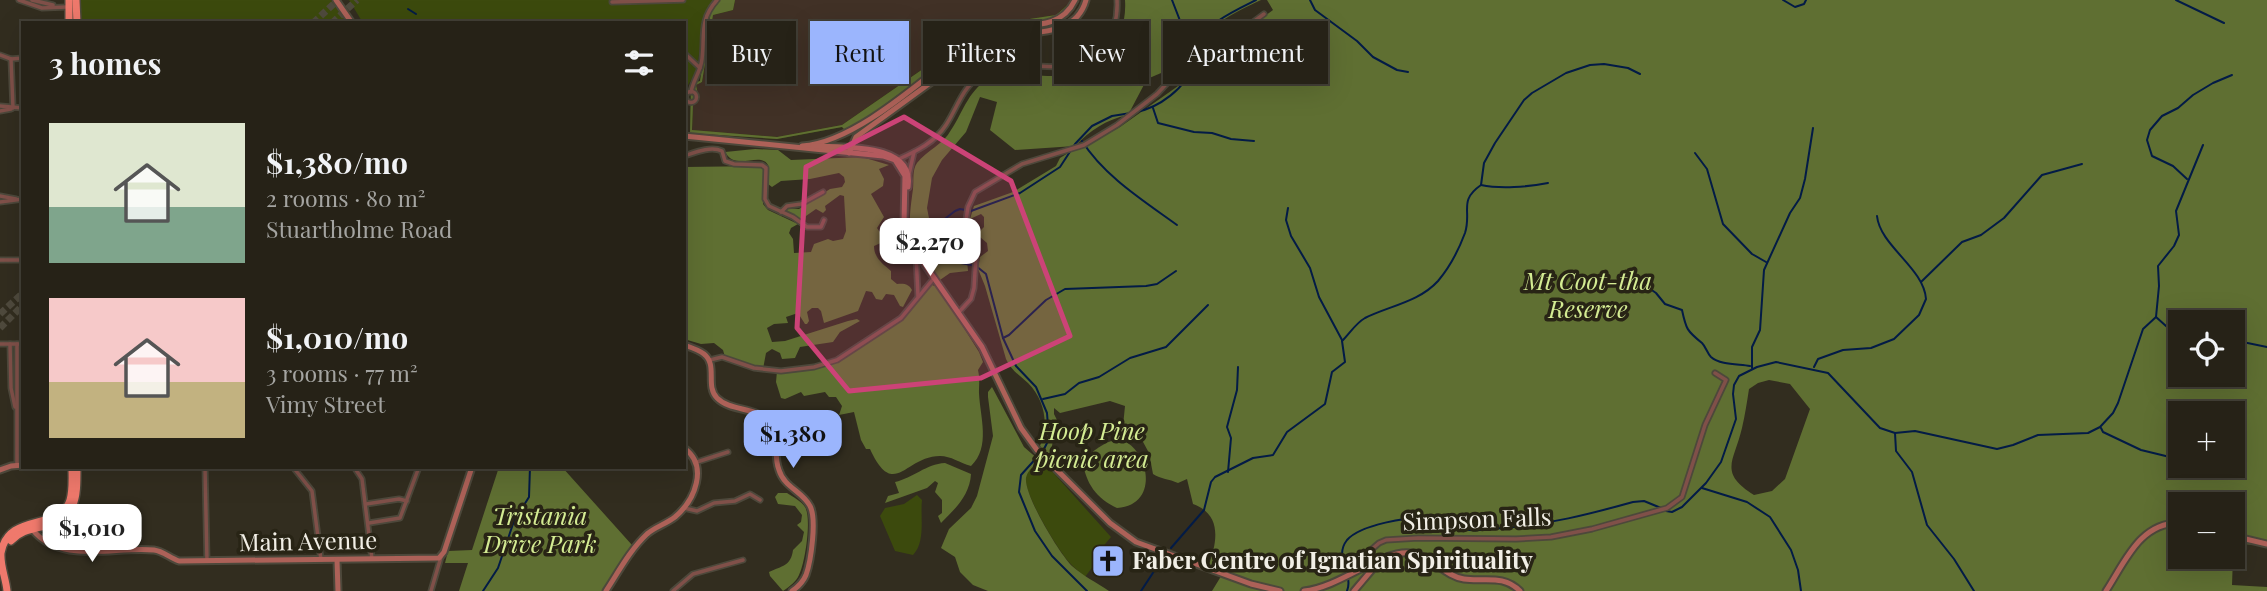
<!DOCTYPE html>
<html lang="en">
<head>
<meta charset="utf-8">
<style>
  body { margin:0; font-family:"Playfair Display",serif; background:#322f24; color:#f1f3f6; height:100vh; display:flex; flex-direction:column; font-size:26px; white-space:nowrap }
  * { box-sizing:border-box; margin:0 }
  p { font-size:23px; color:#a4a4a1 }
  .icon { flex:none; width:38px; height:38px; fill:none; stroke:currentColor; stroke-width:2; stroke-linecap:round; stroke-linejoin:round }
  .map { position:relative; flex:1; overflow:hidden }
  .sheet { position:absolute; left:21px; top:21px; width:665px; height:448px; display:flex; flex-direction:column; background:#262217; border-radius:0px; box-shadow:0 7px 28px #0002,0 0 0 2px #423f36 }
  .sheet>* { flex:none }
  .top-card { position:absolute; left:707px; top:21px; width:665px; height:63px; display:flex; gap:14px }
  .tools { position:absolute; left:2168px; top:310px; display:grid; gap:14px }
  .tools a { display:grid; place-items:center; width:77px; height:77px; border-radius:0px; background:#262217; box-shadow:0 7px 28px #0002,0 0 0 2px #423f36; font-size:35px }
  .price { position:absolute; translate:-50% -60px; padding:0 16px; border-radius:14px; background:#fff; color:#222; font-size:23px; line-height:46px; filter:drop-shadow(0 2px 4px #0008) }
  .price::after { content:''; position:absolute; left:50%; top:42px; width:21px; height:16px; margin-left:-10px; background:inherit; clip-path:polygon(0 0,100% 0,50% 100%) }
  .price.on { background:#9bb5fd; color:#111 }
  ul { padding:0; list-style:none }
  li { display:flex; align-items:center; gap:21px; height:175px; padding:0 28px }
  li span { display:grid; place-items:center; flex:none; width:196px; height:140px; border-radius:0px; color:#555 }
  li>.icon { margin-inline-start:auto }
  span .icon { width:84px; height:84px; fill:#fffc; stroke-width:1 }
  li b { font-size:30px }
  h2 { display:flex; justify-content:space-between; align-items:center; height:84px; padding:0 28px; font-size:30px }
  .chip { padding:0 24px; border-radius:0px; background:#262217; box-shadow:0 7px 28px #0002,0 0 0 2px #423f36; font-size:24px; line-height:63px }
  .chip.on { background:#9bb5fd; color:#111 }
  .map>svg:first-child { display:block }
  .industrial { fill:#413126 }
  .green { fill:#3c4a0d }
  .forest { fill:#5f6f32; fill-rule:evenodd }
  .lines { fill:none; stroke-linecap:round; stroke-linejoin:round }
  .stream { stroke:#031b46; stroke-width:2 }
  .highway-tunnel { stroke:#4f4a3d; stroke-width:7; stroke-dasharray:7 3.5; stroke-linecap:butt }
  .street-casing { stroke:#4d483b; stroke-width:7 }
  .secondary-casing { stroke:#4d483b; stroke-width:9 }
  .highway-casing { stroke:#4d483b; stroke-width:10 }
  .street { stroke:#805049; stroke-width:3.5 }
  .secondary { stroke:#ad6158; stroke-width:5 }
  .highway { stroke:#ef796c; stroke-width:7 }
  .marked { fill:#cc4377; fill-opacity:0.2; stroke:#cc4377; stroke-width:5; stroke-linejoin:round }
  .labels { text-anchor:middle; stroke-width:7; stroke-linejoin:round; paint-order:stroke }
  .park-label { font-size:24px; font-style:italic; fill:#d4ec93; stroke:#282415 }
  .street-label { font-size:24px; fill:#f2efe6; stroke:#282415 }
  .poi-label { font-size:24px; font-weight:bold; fill:#f2efe6; stroke:#282415; text-anchor:start }
</style>
</head>
<body>
<div class="map">
<svg width="2267" height="591" viewBox="0 0 2267 591">
  <rect width="100%" height="100%" fill="#322d1f"/>
  <polygon class="industrial" points="735,0 1072,0 1056,15 996,24 972,35 842,125 777,137 692,131 693,104 697,102 696,85 702,82 713,15 733,10"/>
  <g class="green">
    <polygon points="81,0 331,0 347,23 81,23"/>
    <path d="M349,0H735L733,10L713,15L702,82L696,85L699,99L693,104L692,130L777,137L842,125L972,35L996,24L1056,15L1072,0C1069,4 1066,11 1062,14C1042,28 1008,20 985,30L868,117L845,130L842,127L777,139L690,133L691,84L700,81L710,14L704,15L697,70L684,92V23H363Z"/>
    <path d="M1041,459L1111,537L1100,550L1103,553L1085,577C1080,572 1073,567 1069,562C1058,550 1021,490 1026,475C1029,469 1036,463 1041,459Z"/>
    <path d="M917,495L922,500C920,516 926,542 913,555L895,551L880,516L885,508L904,504Z"/>
  </g>
  <g class="forest">
    <path d="M716,0H735L733,10L713,15L702,82L696,85L699,99L693,104L692,130L777,137L842,125L972,35L996,24L1056,15L1074,0C1052,32 1016,17 985,30L868,117L845,130L842,127L777,139L690,133L691,84L700,81L712,4Z"/>
    <path d="M1125,0H1261C1236,12 1197,29 1194,59L1147,79L1128,115C1105,120 1091,130 1075,146L1015,150L990,130L997,102L980,97L966,132L942,160L932,178L927,208L932,233C953,249 966,238 968,271L950,273L940,280C909,242 906,238 913,189C914,180 912,170 917,163C927,150 943,145 951,130C964,111 969,87 993,77C1015,68 1033,77 1056,76C1098,75 1128,42 1125,0Z"/>
    <path d="M1267,0H2267V546L2243,544L2233,551V504H2180V556L2233,557L2232,585L2267,587V591H1212L1223,573L1208,567C1217,543 1223,515 1193,504L1187,479L1178,483C1169,479 1161,479 1153,474L1149,453L1142,440L1128,435L1123,426L1125,406L1110,401L1060,413L1054,408V414L1057,420L1050,456L1040,446C1049,425 1045,400 1028,383C1019,375 1011,370 1006,359L985,286L978,269L980,257L988,251L987,243L980,237V231L984,227V217L981,214L970,219L974,206L1013,192L1056,166L1060,158L1073,150L1085,146L1120,127L1178,86L1191,67L1211,56L1273,10ZM2180,322H2233V374H2180ZM1769,380L1790,384L1810,409L1785,479L1772,491L1754,495C1718,472 1734,462 1742,428C1745,415 1747,402 1749,389L1758,383ZM2180,413H2233V466H2180Z"/>
    <path d="M755,149L778,150L791,160L862,157L889,165L879,169L884,179L883,186L871,194L884,217L877,228L884,238L883,242L874,246C874,258 883,264 891,271V279L897,284C904,283 909,284 912,290L903,307L900,306L894,295L886,294L882,300L876,299L872,292L866,291L858,311L824,323L821,311L818,308H812L807,312L809,321L807,324H805L798,313L786,317L788,323L774,324L767,328L772,342L785,341L848,321L857,319L860,321L840,332L833,342L800,347L795,358L782,359L780,353L772,349L766,353L763,369L725,357L723,350L714,343L701,344L684,339V167L763,166V204L768,210L798,224L791,228L789,233L793,239L794,253L811,252L814,244L828,239L833,241L843,239L846,231L844,196L840,195L825,206L826,210L823,213L816,209L806,216L805,221L787,214L785,210L787,208L799,209L830,189L842,187L845,182L844,177L839,173L810,179L781,181L772,187L768,184C768,179 770,169 768,165C760,151 736,172 725,152Z"/>
    <path d="M932,285L938,287L979,352L983,362L978,370C980,379 979,385 979,393C980,417 991,447 971,466C960,463 951,456 940,456C905,456 894,501 870,449H866L861,440L854,412L839,415L842,406L836,397H829L825,392L804,396L801,392L785,399L781,398L776,382L777,371L814,367L837,360L909,313L926,290Z"/>
    <path d="M992,387L1024,447L1039,460C1034,466 1027,471 1026,478C1024,495 1059,553 1072,566C1083,576 1096,582 1109,591H988L973,585L960,572L955,557L941,548L949,529L971,508L977,496L993,436L988,397V392Z"/>
    <path d="M1118,439C1148,445 1162,505 1117,508C1097,499 1085,483 1083,461C1092,451 1104,442 1118,439Z"/>
    <path d="M945,463L971,474C970,495 955,509 941,523L938,516L942,513V500L935,492L938,483L935,481L927,488L885,503L888,496L899,493L895,482C913,478 926,464 945,463Z"/>
    <polygon points="499,467 562,467 632,545 604,591 459,591 468,563 445,563 448,551 472,550"/>
    <path d="M778,493H787C793,497 801,501 805,507C812,518 805,564 799,575C796,582 790,586 783,591L770,576L769,572C782,566 791,566 793,550L802,541L804,532L797,525L801,522L802,515L795,506L778,504L775,497Z"/>
  </g>
  <g class="lines">
    <g class="stream">
      <polyline points="1172,0 1184,31 1201,37"/>
      <polyline points="1310,0 1315,10 1357,41 1373,57 1397,70 1408,72"/>
      <polyline points="1783,0 1795,7 1804,4 1806,0"/>
      <polyline points="2176,0 2224,23"/>
      <polyline points="408,9 416,14"/>
      <polyline points="125,21 125,23"/>
      <polyline points="1153,108 1158,123 1194,132 1212,133 1231,139 1254,141"/>
      <path d="M1136,112C1158,108 1187,88 1192,65C1193,60 1192,54 1193,49C1202,25 1236,10 1256,0"/>
      <path d="M1082,141C1104,176 1144,201 1177,225"/>
      <polyline points="1695,153 1707,169 1723,224 1752,254 1766,262"/>
      <polyline points="2187,179 2173,166 2152,156 2147,140 2150,130 2162,116 2178,108 2193,95 2213,83 2232,75"/>
      <path d="M1481,185C1500,189 1528,187 1548,183"/>
      <polyline points="1288,208 1286,220 1291,236 1310,268 1319,297 1342,340"/>
      <path d="M1626,272L1656,293L1665,304L1682,310C1686,329 1687,331 1702,343C1706,347 1707,353 1711,357C1720,365 1738,364 1750,366"/>
      <polyline points="1921,282 1962,242 1981,235 2004,218 2042,175 2082,164"/>
      <polyline points="2156,317 2159,286 2158,266 2174,246 2179,235 2176,211 2203,145"/>
      <polyline points="1003,338 1009,335 1046,300 1065,289 1146,286 1157,284 1176,271"/>
      <polyline points="2233,340 2267,347"/>
      <path d="M1814,367L1818,359L1843,350L1871,348L1894,339L1919,315L1926,299C1924,268 1880,246 1877,216"/>
      <polyline points="1752,368 1752,347 1760,330 1764,270 1790,213 1800,198 1805,179 1813,128"/>
      <polyline points="1043,399 1065,394 1079,383 1099,377 1130,358 1166,347 1208,305"/>
      <polyline points="2101,428 2103,432 2141,450 2178,459"/>
      <polyline points="1895,433 1896,451 1912,472 1927,525 1954,559 1974,591"/>
      <polyline points="1043,451 1049,439 1047,413 1036,387 1016,366 1003,338 986,274 976,266 961,263 949,257 931,245 927,237 928,232 955,211 960,209 971,211 1020,193 1060,167 1075,144 1092,126 1112,116 1131,113"/>
      <polyline points="1039,455 1021,475 1019,492 1035,531 1052,556 1087,591"/>
      <polyline points="1228,472 1231,438 1227,427 1237,390 1238,367"/>
      <polyline points="1702,488 1747,502 1770,517 1791,550 1798,570 1801,591"/>
      <polyline points="1666,511 1672,512 1682,507 1706,483 1721,462 1736,419 1733,394 1734,385 1739,376 1757,367 1776,362 1828,373 1880,428 1895,433 1915,431 1997,449 2013,445 2038,435 2088,433 2100,427 2113,413 2118,403 2143,329 2156,317 2166,326 2180,332"/>
      <path d="M1171,548L1204,510L1211,482L1215,477L1253,458L1273,455L1287,432L1325,404L1332,372L1345,362L1342,341C1349,334 1356,323 1365,318C1389,306 1419,302 1438,281C1449,268 1459,249 1465,233C1472,211 1458,201 1481,185L1484,163L1495,143L1524,100L1532,93L1566,73L1590,65L1604,64L1628,68L1640,74"/>
      <polyline points="483,591 498,568 514,521 529,497 530,467"/>
      <polyline points="1141,591 1164,556"/>
      <path d="M1347,591C1354,574 1333,558 1347,540C1360,525 1409,516 1429,518C1442,520 1452,526 1464,529C1475,532 1491,529 1502,528C1547,525 1590,514 1633,502L1644,501L1661,508"/>
    </g>
    <g class="highway-tunnel">
      <polyline points="313,23 338,0"/>
      <polyline points="332,23 357,0"/>
      <polyline points="0,314 23,293"/>
      <polyline points="0,328 23,305"/>
    </g>
    <defs>
      <g id="street">
        <polyline points="19,0 42,8 67,7"/>
        <polyline points="32,0 53,5"/>
        <polyline points="612,2 683,0"/>
        <polyline points="684,53 700,68"/>
        <polyline points="0,55 11,59 23,58"/>
        <polyline points="11,59 13,108"/>
        <circle cx="691" cy="97" r="5.5"/>
        <path d="M691,92C693,80 701,71 702,59C705,35 699,20 717,0"/>
        <polyline points="0,106 23,108"/>
        <polyline points="0,111 11,109"/>
        <path d="M684,156C696,152 711,146 722,151L725,161L734,164L762,165L766,168L765,199L769,206L793,217L807,227H821L824,220"/>
        <path d="M899,159C917,151 935,142 946,125C957,108 962,89 979,76C1020,47 1068,90 1104,45C1114,32 1118,17 1117,0"/>
        <polyline points="909,174 914,152"/>
        <polyline points="0,196 16,199"/>
        <polyline points="0,202 23,199"/>
        <polyline points="781,212 787,206 801,204 823,192"/>
        <polyline points="916,254 918,296"/>
        <polyline points="0,260 23,260"/>
        <polyline points="959,312 971,299 974,288 976,255 966,220 968,207 975,192 1022,164 1084,145 1117,125 1157,94 1183,66 1211,53 1264,14"/>
        <polyline points="0,344 23,344"/>
        <polyline points="10,344 11,388 15,407"/>
        <polyline points="710,360 722,357 754,368 781,371 814,367 837,360 901,318 934,278"/>
        <polyline points="697,462 728,452"/>
        <polyline points="17,466 17,344"/>
        <polyline points="205,467 207,561"/>
        <polyline points="293,467 312,491 321,560"/>
        <polyline points="354,467 362,479 372,559"/>
        <polyline points="366,504 399,499 407,501"/>
        <polyline points="684,508 697,511 714,503 735,501 750,494 760,500"/>
        <polyline points="369,523 400,518 419,467"/>
        <polyline points="1355,571 1364,556 1379,543 1386,540 1418,538 1516,539 1551,537 1592,529 1667,508 1682,497 1705,425 1726,380 1715,373"/>
        <polyline points="431,591 441,557"/>
        <polyline points="673,591 693,574 743,560"/>
      </g>
      <g id="secondary">
        <polyline points="336,0 352,23"/>
        <polyline points="684,136 883,156 895,160 905,176 904,223 912,246 982,347 1021,428 1037,450 1110,523 1136,542 1251,584 1280,591"/>
        <path d="M802,146C858,142 927,75 972,42C979,37 987,31 996,29C1025,23 1060,32 1075,0"/>
        <path d="M813,146C843,148 915,142 908,187"/>
        <path d="M849,153L856,137L981,46C989,42 997,38 1007,36C1036,31 1076,36 1086,0"/>
        <path d="M684,345C690,347 699,350 704,354C718,365 705,386 717,398C730,411 753,407 766,419C782,433 772,453 779,470C784,487 803,492 810,506C817,519 811,561 806,575C803,582 798,587 792,591"/>
        <polyline points="0,470 11,466 23,465"/>
        <path d="M32,529C60,565 114,546 154,550C163,551 170,558 179,561L439,558L444,552L472,467"/>
        <polyline points="2233,536 2267,544"/>
        <polyline points="337,560 338,591"/>
        <path d="M606,591C619,571 630,550 647,534C655,527 666,524 675,517C695,500 709,466 684,448"/>
        <path d="M1304,591C1341,587 1381,550 1410,553C1431,555 1444,576 1464,579C1485,582 1503,574 1520,591"/>
        <polyline points="1354,591 1376,565"/>
        <path d="M2106,591C2125,562 2140,522 2180,523"/>
      </g>
      <g id="highway">
        <polyline points="69,0 69,23"/>
        <polyline points="76,0 77,23"/>
        <path d="M11,541C19,532 28,530 41,527C77,518 77,500 77,467"/>
        <path d="M7,591C6,579 0,566 1,553C8,511 60,532 70,500C73,490 72,478 72,467"/>
      </g>
    </defs>
    <use href="#street" class="street-casing"/>
    <use href="#secondary" class="secondary-casing"/>
    <use href="#highway" class="highway-casing"/>
    <use href="#street" class="street"/>
    <use href="#secondary" class="secondary"/>
    <use href="#highway" class="highway"/>
  </g>
  <path class="marked" d="M904,117L1011,181L1070,336L981,378L849,391L797,328L806,167Z"/>
  <defs>
    <symbol id="church-square" viewBox="-11 -11 22 22"><rect x="-9" y="-9" width="18" height="18" rx="4" fill="#9bb5fd" stroke="#282415"/><path d="M-1.2-6h2.4v3.5h3.3v2.4h-3.3V6h-2.4V-.1h-3.3v-2.4h3.3Z" fill="#111"/></symbol>
  </defs>
  <g fill-rule="evenodd">
    <use href="#church-square" x="1089" y="542" width="38" height="38"/>
  </g>
  <g class="labels">
    <g class="park-label">
      <text x="1588" y="290">Mt Coot-tha<tspan x="1588" dy="28">Reserve</tspan></text>
      <text x="1092" y="440">Hoop Pine<tspan x="1092" dy="28">picnic area</tspan></text>
      <text x="540" y="525">Tristania<tspan x="540" dy="28">Drive Park</tspan></text>
    </g>
    <g class="street-label">
      <text transform="translate(1477 520) rotate(-2)" y="8">Simpson Falls</text>
      <text transform="translate(308 542) rotate(-1)" y="8">Main Avenue</text>
    </g>
    <g class="poi-label">
      <text x="1132" y="569">Faber Centre of Ignatian Spirituality</text>
    </g>
  </g>
</svg>
<div class="tools">
<a><svg class="icon" aria-label="locate" viewBox="0 0 24 24"><circle cx="12" cy="12" r="6"/><path d="M12 2v4M12 18v4M2 12h4M18 12h4"/></svg></a>
<a>+</a>
<a>−</a>
</div>
<b class="price" style="left:930px;top:278px">$2,270</b>
<b class="price on" style="left:793px;top:470px">$1,380</b>
<b class="price" style="left:92px;top:564px">$1,010</b>
<div class="top-card">
<a class="chip">Buy</a>
<a class="chip on">Rent</a>
<a class="chip">Filters</a>
<a class="chip">New</a>
<a class="chip">Apartment</a>
</div>
<section class="sheet">
<h2>3 homes<svg class="icon" aria-label="filters" viewBox="0 0 24 24"><path d="M4 7h16M4 17h16"/><circle cx="9" cy="7" r="2"/><circle cx="15" cy="17" r="2"/></svg></h2>
<ul>
<li><span style="background:linear-gradient(#dfe7d0 60%,#7fa58c 0)"><svg class="icon" aria-label="home" viewBox="0 0 24 24"><path d="M3 11l9-7 9 7M6 9v11h12V9"/></svg></span><div><b>$1,380/mo</b><p>2 rooms · 80 m²</p><p>Stuartholme Road</p></div></li>
<li><span style="background:linear-gradient(#f6c9c9 60%,#c2b280 0)"><svg class="icon" aria-label="home" viewBox="0 0 24 24"><path d="M3 11l9-7 9 7M6 9v11h12V9"/></svg></span><div><b>$1,010/mo</b><p>3 rooms · 77 m²</p><p>Vimy Street</p></div></li>
</ul>
</section>
</div>
</body>
</html>
